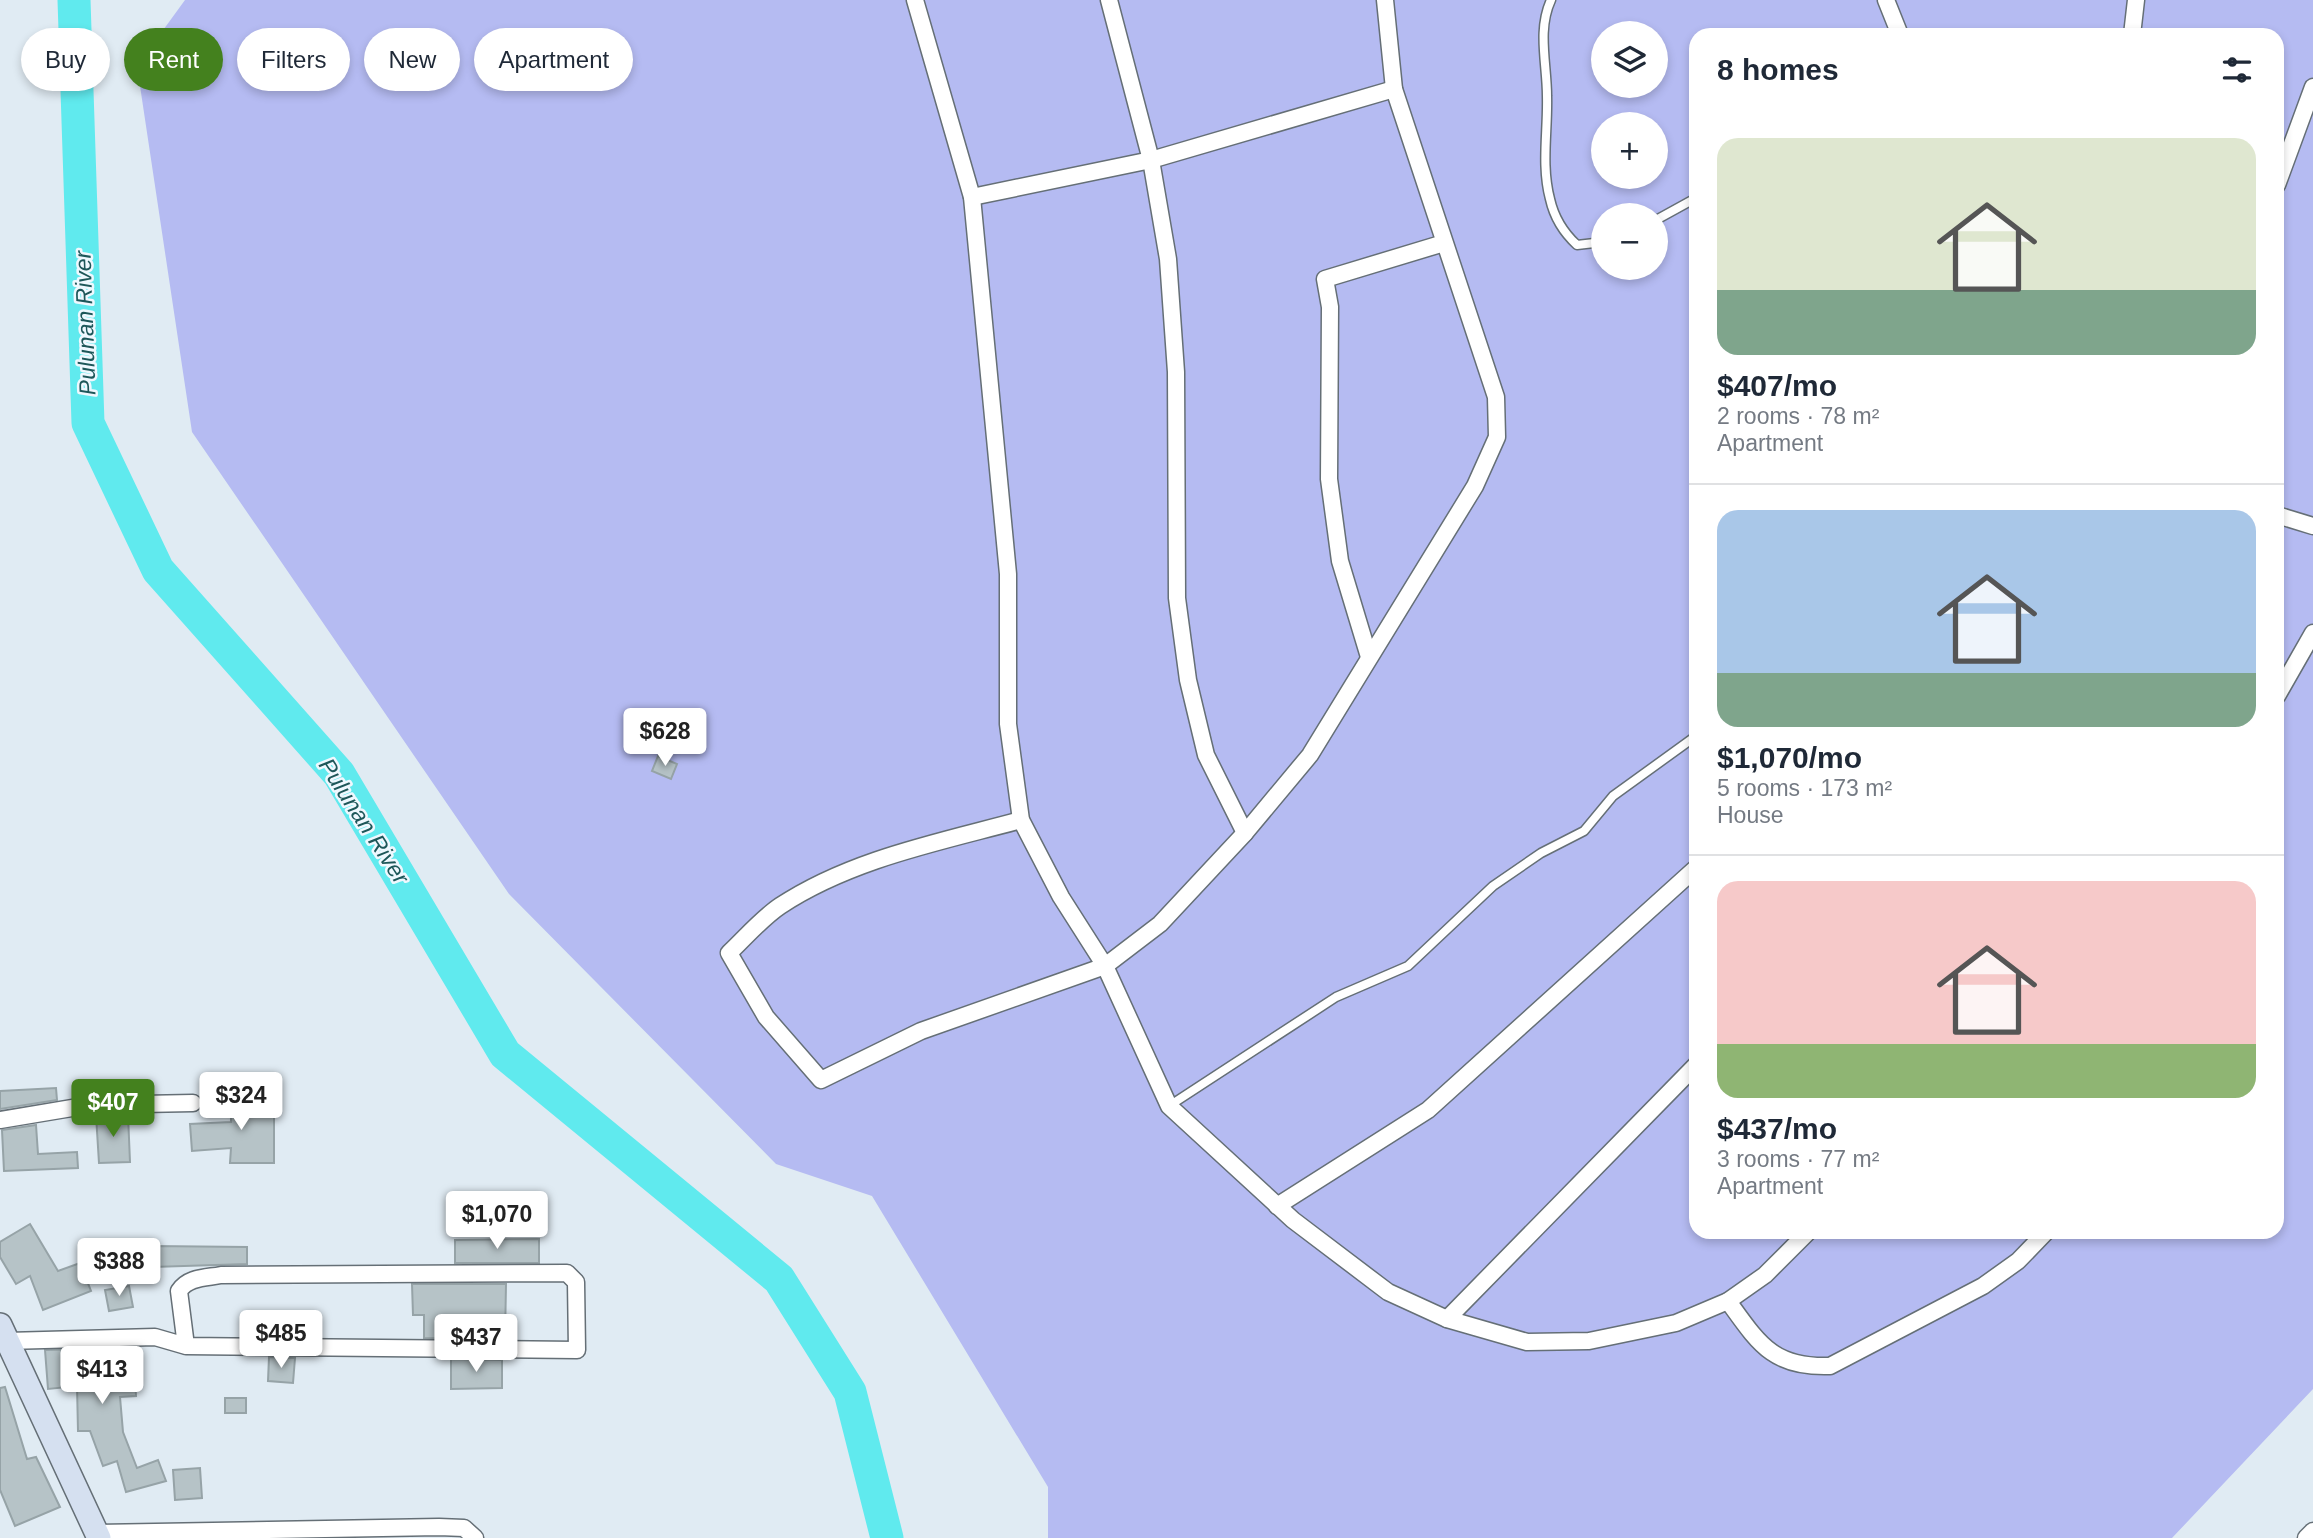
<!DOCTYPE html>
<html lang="en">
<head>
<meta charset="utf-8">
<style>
  body { margin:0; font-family:Arial,sans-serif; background:#f2f2f3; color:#1f2937; height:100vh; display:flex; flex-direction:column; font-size:26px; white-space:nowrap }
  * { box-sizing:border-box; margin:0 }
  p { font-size:23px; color:#747a83 }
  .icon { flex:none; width:38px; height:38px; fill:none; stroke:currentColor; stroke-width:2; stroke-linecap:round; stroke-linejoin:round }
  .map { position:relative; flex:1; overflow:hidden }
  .sheet { position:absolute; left:1689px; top:28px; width:595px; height:1211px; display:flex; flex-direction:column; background:#fff; border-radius:21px; box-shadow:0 4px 10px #0003 }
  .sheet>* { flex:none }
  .top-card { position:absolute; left:21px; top:28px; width:665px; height:63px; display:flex; gap:14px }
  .fabs { position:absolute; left:1591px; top:21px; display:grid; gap:14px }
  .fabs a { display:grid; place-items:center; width:77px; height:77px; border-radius:50%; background:#fff; box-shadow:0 4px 10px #0003; font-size:35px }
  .price { position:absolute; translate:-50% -60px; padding:0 16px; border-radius:7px; background:#fff; color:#222; font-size:23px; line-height:46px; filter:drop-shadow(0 2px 4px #0008) }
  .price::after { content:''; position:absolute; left:50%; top:42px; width:21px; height:16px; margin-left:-10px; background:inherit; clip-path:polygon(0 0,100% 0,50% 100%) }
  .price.selected { background:#44811e; color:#fff }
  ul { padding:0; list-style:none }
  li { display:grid; align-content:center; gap:14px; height:371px; padding:0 28px }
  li+li { border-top:2px solid #e0e1e3 }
  li span { display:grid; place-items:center; height:217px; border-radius:21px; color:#555 }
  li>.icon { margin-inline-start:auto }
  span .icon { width:126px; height:126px; fill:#fffc; stroke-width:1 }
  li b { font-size:30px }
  h2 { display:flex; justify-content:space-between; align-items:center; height:84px; padding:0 28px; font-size:30px }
  .chip { padding:0 24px; border-radius:32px; background:#fff; box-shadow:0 4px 10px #0003; font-size:24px; line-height:63px }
  .chip.selected { background:#44811e; color:#fff }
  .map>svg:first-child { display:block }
  .green { fill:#b5bbf2; fill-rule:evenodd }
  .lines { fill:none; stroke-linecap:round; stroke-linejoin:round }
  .river { stroke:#60eaee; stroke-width:33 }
  .building { fill:#b6c3c7; stroke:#96a3a7; stroke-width:2 }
  .lane-casing { stroke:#656f76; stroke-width:11 }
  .street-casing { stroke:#656f76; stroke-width:19 }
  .secondary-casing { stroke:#656f76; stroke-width:26 }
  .lane { stroke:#fff; stroke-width:8 }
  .street { stroke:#fff; stroke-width:16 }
  .secondary { stroke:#d5e0f0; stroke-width:23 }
  .labels { text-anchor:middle; stroke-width:5; stroke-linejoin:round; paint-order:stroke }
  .water-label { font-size:23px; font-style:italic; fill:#1d5759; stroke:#eff8fe }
</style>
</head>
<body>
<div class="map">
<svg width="2313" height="1538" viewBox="0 0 2313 1538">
  <rect width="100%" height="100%" fill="#e0ebf3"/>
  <path class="green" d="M185,0H2313V1389L2172,1538H1048V1487L872,1196L776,1164L509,894L192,432L137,66ZM1603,33H1656V86H1603ZM1696,35H2277V1232H1696ZM1603,124H1656V177H1603ZM1603,215H1656V268H1603Z"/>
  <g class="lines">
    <polyline class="river" points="74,0 88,423 158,570 339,774 505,1054 779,1279 850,1392 887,1538"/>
  </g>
  <g class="building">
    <polygon points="658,756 677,764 671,779 652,771"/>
    <polygon points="56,1088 57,1100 0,1109 0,1091"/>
    <polygon points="231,1099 274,1099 274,1163 230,1163 231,1148 192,1151 190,1124 231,1122"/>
    <polygon points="96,1115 128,1115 130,1162 99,1163"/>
    <polygon points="36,1125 38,1154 77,1152 78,1168 4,1171 2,1130"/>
    <polygon points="30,1224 58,1271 80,1263 91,1291 43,1310 30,1276 16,1284 0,1257 0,1242"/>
    <polygon points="539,1239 539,1263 455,1263 455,1240"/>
    <polygon points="153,1246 247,1247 247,1264 153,1267"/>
    <polygon points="412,1284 506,1284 505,1339 424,1338 424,1315 413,1315"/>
    <polygon points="129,1286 133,1307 109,1311 105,1290"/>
    <polygon points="123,1348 125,1378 135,1378 136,1396 120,1397 123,1432 137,1468 158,1460 166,1481 126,1492 117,1461 103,1466 90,1431 78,1431 77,1386 48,1389 45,1350"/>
    <polygon points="269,1357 295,1358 293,1383 268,1381"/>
    <polygon points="451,1359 502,1360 502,1388 451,1389"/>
    <polygon points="5,1387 27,1459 36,1457 60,1507 15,1526 0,1490 0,1388"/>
    <rect x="225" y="1398" width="21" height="15"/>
    <polygon points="200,1468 202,1498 175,1500 173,1470"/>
  </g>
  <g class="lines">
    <defs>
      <g id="lane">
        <path d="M1551,0C1537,30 1547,64 1547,96C1548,131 1541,165 1550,199C1554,217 1564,233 1577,245L1603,242"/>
        <polyline points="1656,220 1696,198"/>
        <polyline points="1169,1106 1336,997 1408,966 1493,886 1541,853 1584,831 1613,796 1696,736"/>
      </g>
      <g id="street">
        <polyline points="915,0 972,197 1008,574 1008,724 1021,820 1061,897 1105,966 1169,1106 1293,1220 1388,1292 1447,1319 1527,1342 1589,1341 1676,1323 1728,1301 1765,1275 1808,1232"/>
        <polyline points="1109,0 1151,160 1168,259 1176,372 1177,598 1188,680 1206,755 1245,833"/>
        <polyline points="1886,0 1900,35"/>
        <polyline points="2132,35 2136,0"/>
        <polyline points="2277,185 2313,87"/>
        <polyline points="972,197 1151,160 1394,89"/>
        <polyline points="2277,515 2313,526"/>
        <polyline points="1369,657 1340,561 1329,479 1330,307 1325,279 1444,243"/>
        <polyline points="2277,696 2313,633"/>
        <path d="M1021,820C940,842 851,859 780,906C762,918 745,938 729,953L766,1017L821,1080L921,1031L1105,966L1160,924L1245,833L1310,755L1475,486L1497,437L1496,397L1394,89L1385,0"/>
        <polyline points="0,1120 90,1105 193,1103"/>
        <polyline points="1277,1206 1428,1110 1696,868"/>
        <path d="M1728,1301C1759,1344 1773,1368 1830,1366L1983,1286L2018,1261L2046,1232"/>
        <polyline points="1447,1319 1696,1065"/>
        <path d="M7,1341L155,1337L186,1346L577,1350L576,1282L567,1273L221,1275C205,1278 188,1277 179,1291L186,1346"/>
        <polyline points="97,1533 439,1527 464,1528 475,1538"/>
        <polyline points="2306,1538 2313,1531"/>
      </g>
      <polyline id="secondary" points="0,1325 99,1538"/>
    </defs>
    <use href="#lane" class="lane-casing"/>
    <use href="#street" class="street-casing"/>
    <use href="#secondary" class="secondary-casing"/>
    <use href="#lane" class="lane"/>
    <use href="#street" class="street"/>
    <use href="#secondary" class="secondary"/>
  </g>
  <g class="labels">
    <g class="water-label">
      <text transform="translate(85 323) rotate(-92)" y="8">Pulunan River</text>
      <text transform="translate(364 821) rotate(57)" y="8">Pulunan River</text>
    </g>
  </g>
</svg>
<div class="fabs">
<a><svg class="icon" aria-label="layers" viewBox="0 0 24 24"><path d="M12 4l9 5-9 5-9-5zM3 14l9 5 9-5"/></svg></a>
<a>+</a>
<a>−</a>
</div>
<b class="price" style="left:665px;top:768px">$628</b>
<b class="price" style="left:241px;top:1132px">$324</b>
<b class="price selected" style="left:113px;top:1139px">$407</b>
<b class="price" style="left:497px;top:1251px">$1,070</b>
<b class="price" style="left:119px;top:1298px">$388</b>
<b class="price" style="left:281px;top:1370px">$485</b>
<b class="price" style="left:476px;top:1374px">$437</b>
<b class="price" style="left:102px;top:1406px">$413</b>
<div class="top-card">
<a class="chip">Buy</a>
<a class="chip selected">Rent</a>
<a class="chip">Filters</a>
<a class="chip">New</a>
<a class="chip">Apartment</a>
</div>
<section class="sheet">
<h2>8 homes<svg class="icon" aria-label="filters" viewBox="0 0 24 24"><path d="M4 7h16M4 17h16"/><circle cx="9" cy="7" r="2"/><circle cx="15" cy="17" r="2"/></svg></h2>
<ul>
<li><span style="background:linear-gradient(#dfe7d0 70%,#7fa58c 0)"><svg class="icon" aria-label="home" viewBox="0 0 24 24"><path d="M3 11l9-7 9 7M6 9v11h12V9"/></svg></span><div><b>$407/mo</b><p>2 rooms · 78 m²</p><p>Apartment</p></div></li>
<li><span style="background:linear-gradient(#a9c7e8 75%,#7fa58c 0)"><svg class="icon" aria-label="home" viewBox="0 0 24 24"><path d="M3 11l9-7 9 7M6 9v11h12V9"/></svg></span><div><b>$1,070/mo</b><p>5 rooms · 173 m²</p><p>House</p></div></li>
<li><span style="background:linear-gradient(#f6c9c9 75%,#8fb573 0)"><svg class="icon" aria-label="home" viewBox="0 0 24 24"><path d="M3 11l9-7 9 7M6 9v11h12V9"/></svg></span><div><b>$437/mo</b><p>3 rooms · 77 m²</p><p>Apartment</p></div></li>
</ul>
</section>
</div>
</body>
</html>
